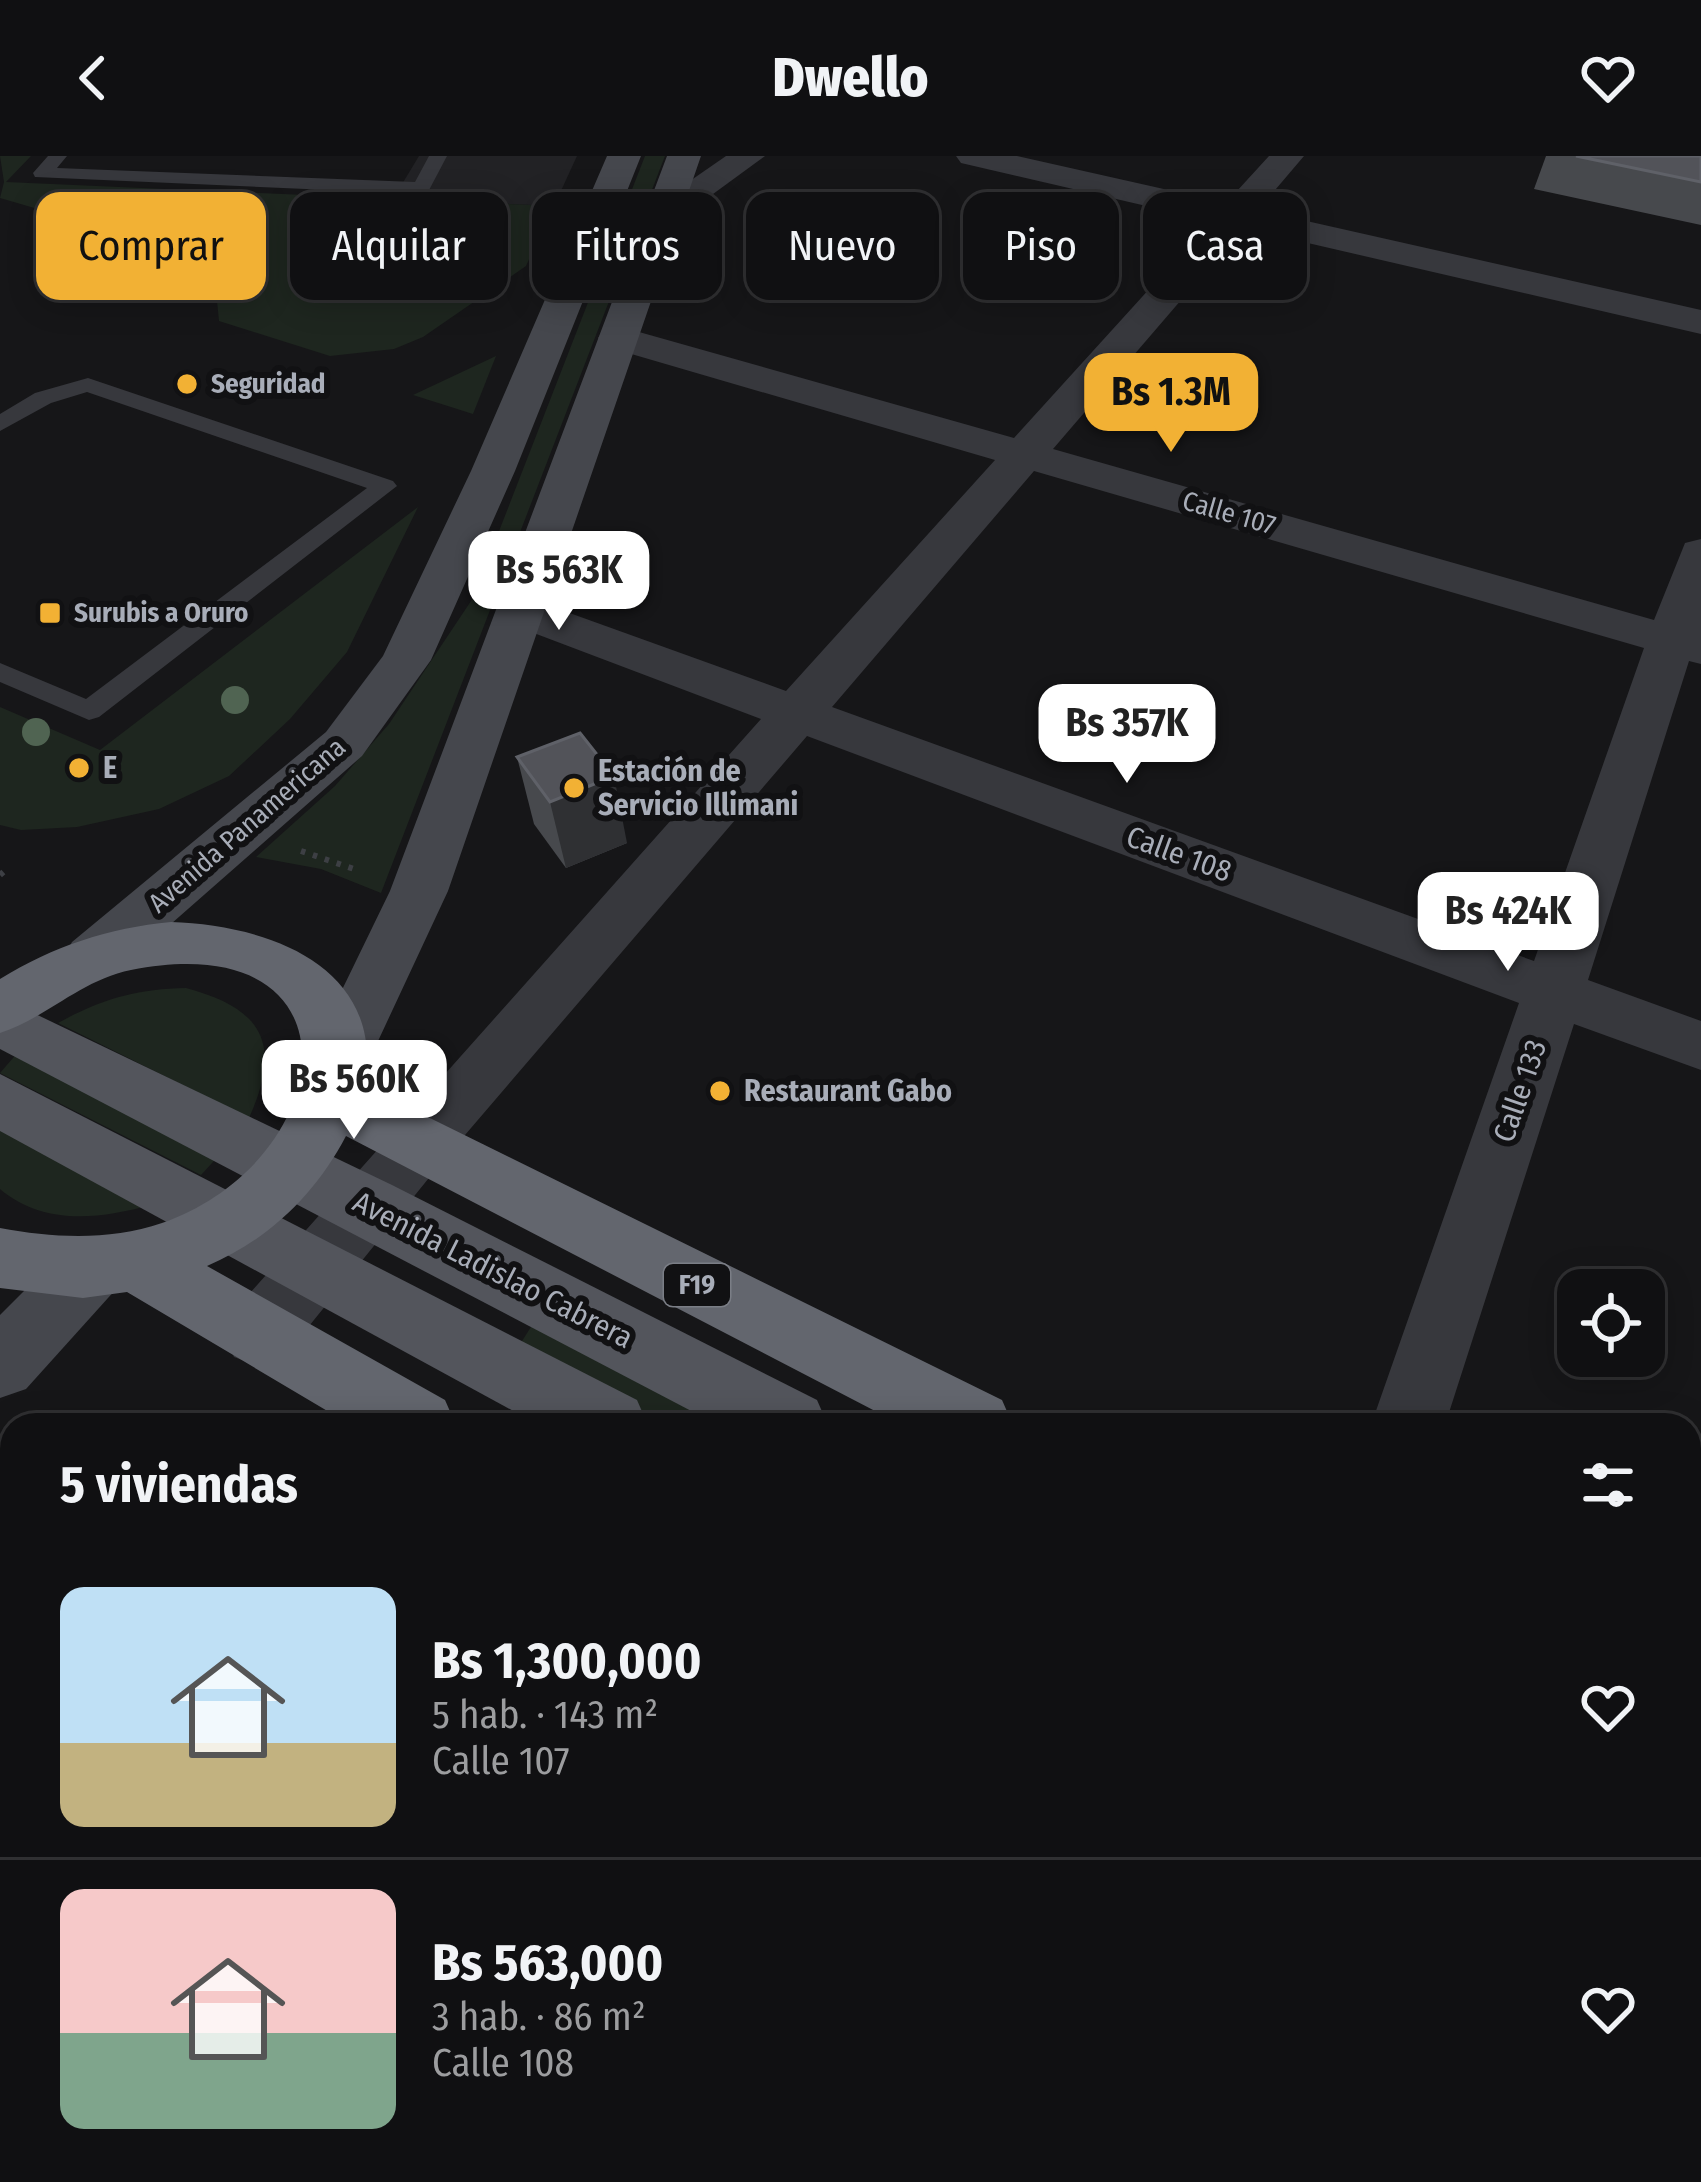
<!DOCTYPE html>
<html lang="es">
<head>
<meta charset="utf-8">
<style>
  body { margin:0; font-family:"Fira Sans Condensed",sans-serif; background:#1e1e20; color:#f1f3f6; height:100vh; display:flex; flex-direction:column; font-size:45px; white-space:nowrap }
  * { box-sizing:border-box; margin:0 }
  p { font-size:39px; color:#9c9d9f }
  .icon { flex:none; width:66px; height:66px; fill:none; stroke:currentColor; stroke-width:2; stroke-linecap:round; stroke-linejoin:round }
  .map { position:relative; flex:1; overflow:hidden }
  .drawer { position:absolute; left:0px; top:1257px; width:1701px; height:771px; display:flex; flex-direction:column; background:#101012; border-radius:36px 36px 0 0; box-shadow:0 6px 30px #0003,0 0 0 3px #303032 }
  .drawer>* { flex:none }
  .hud { position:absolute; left:36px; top:36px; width:1629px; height:108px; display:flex; gap:24px }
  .tools { position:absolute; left:1557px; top:1113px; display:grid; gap:24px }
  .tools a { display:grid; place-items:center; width:108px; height:108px; border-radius:24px; background:#101012; box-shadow:0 6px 30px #0003,0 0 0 3px #303032; font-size:60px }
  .price { position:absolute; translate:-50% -102px; padding:0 27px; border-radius:24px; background:#fff; color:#222; font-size:39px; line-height:78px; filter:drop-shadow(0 3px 6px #0008) }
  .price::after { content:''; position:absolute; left:50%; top:72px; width:36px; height:27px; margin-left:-18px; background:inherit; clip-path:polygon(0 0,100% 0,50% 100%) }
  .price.selected { background:#f2b134; color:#111 }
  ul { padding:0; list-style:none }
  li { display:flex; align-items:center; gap:36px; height:300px; padding:0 60px }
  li+li { border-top:3px solid #303032 }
  li span { display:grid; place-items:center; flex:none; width:336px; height:240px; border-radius:24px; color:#555 }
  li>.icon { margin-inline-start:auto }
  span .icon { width:144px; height:144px; fill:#fffc; stroke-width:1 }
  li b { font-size:51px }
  h2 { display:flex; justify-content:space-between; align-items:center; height:144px; padding:0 60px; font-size:51px }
  .pill { padding:0 42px; border-radius:24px; background:#101012; box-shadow:0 6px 30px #0003,0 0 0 3px #303032; font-size:42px; line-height:108px }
  .pill.selected { background:#f2b134; color:#111 }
  header { display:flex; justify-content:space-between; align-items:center; height:156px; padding:0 60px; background:#101012; font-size:54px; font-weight:800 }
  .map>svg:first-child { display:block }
  .built { fill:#222225 }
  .green { fill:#1e261f }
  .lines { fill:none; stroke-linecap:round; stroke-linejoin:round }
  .path { stroke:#3d3f44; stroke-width:6; stroke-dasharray:4.5 8; stroke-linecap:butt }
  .lane { fill:#37383d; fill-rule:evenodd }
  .street { fill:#37383d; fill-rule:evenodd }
  .secondary { fill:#45474d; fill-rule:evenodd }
  .primary { fill:#53555c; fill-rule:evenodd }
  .highway { fill:#63666e; fill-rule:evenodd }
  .tree { fill:#506452 }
  .wall { fill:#47494d }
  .shaded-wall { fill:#2f3033 }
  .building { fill:#525359; stroke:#5f6168; stroke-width:3 }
  .poi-dot { fill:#f2b134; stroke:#111113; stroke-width:4.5 }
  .labels { text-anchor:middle; stroke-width:12; stroke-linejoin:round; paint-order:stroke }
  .far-poi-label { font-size:27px; font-weight:bold; fill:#a8adb8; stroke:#111113; text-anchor:start }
  .far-street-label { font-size:27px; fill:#a8adb8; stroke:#111113 }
  .shield { fill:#111113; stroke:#7b7e86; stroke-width:3 }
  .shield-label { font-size:27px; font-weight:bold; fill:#a8adb8 }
  .poi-label { font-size:30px; font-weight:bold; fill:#a8adb8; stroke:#111113; text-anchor:start }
  .street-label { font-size:30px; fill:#a8adb8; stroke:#111113 }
</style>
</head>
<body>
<header><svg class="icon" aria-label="back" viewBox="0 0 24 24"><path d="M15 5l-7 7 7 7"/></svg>Dwello<svg class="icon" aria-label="heart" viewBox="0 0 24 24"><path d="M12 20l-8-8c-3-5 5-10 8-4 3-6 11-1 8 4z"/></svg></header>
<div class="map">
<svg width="1701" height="2026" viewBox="0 0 1701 2026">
  <rect width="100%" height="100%" fill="#161618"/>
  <g class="built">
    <polygon points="419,0 577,0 554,50 393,43"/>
    <polygon points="12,1334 12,2016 1383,2016 1400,2026 0,2026 0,1347"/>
  </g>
  <g class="green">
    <polygon points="0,0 31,0 6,26 554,50 526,110 423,181 394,193 330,200 219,165 213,104 0,42 4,26"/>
    <polygon points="645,0 665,0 381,737 321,713 256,701 335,630 389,568 473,442"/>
    <polygon points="496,200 473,258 413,239"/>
    <polygon points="418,351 347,496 290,563 229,620 159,653 77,671 21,674 0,669 0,551 100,594"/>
    <path d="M186,832C264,853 282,888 249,962L58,867C101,843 137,833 186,832Z"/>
    <polygon points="20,894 223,995 201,1019 0,917"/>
    <path d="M0,964L151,1049C99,1063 44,1070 0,1033Z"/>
    <polygon points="536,1163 736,1269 658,1269 517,1193"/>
  </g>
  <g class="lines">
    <g class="path">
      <polyline points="301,695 360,715"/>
      <polyline points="0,719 9,711"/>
    </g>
    <g class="lane">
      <polygon points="48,0 67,0 57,12 415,26 429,0 447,0 428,36 421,38 35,21 33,17"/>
      <polygon points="88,222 393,325 397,330 99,561 89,564 0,526 0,507 86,543 367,332 87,236 51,247 0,275 0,258 35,237"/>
    </g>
    <g class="street">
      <polygon points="726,0 765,0 672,68 648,68 642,61 648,54"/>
      <path d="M956,0H1017L1226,47L1269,0H1304L1258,54L1701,154V178L1243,72L1053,293L1654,464L1685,387L1701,383V508L1689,505L1588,824L1701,865V914L1574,868L1445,1269H1371L1519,847L807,580L441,1007L284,1201L259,1210L234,1201L223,1178L234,1155L761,563L505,466L498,456L505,446L522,441L539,446L786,535L995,304L604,190L598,182L604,174H632L1014,282L1211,65L961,7ZM1034,315L1644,492L1534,805L832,551Z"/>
    </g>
    <g class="secondary">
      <polygon points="607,0 641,0 515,315 431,504 362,600 114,818 93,824 72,818 63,802 72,786 326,576 383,500 471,315"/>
      <polygon points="667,0 701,0 448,735 358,928 336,935 314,928 305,910 390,735"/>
      <polygon points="93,1081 117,1090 128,1111 117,1132 26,1233 0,1242 0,1159 69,1090"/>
    </g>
    <g class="primary">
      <polygon points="0,841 392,1029 817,1244 828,1269 718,1269 0,893"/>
      <polygon points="0,918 637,1244 648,1269 539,1269 0,975"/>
      <polygon points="1689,1692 1701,1697 1701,1789 1689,1784"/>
      <polygon points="1689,1811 1701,1816 1701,1911 1689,1906"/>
    </g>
    <g class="highway">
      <path d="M171,766C267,769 385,809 365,930L1002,1244L1013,1269H902L346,980C315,1039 268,1084 207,1110L445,1244L456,1269H351L127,1136L83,1142L0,1132V1072C54,1082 109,1085 162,1067C342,1003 366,768 131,814C81,824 46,862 0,877V823C54,790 108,772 171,766Z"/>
      <polygon points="1689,1585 1701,1590 1701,1677 1689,1672"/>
      <polygon points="1689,1943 1701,1948 1701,2026 1654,2026 1650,2016 1689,2016"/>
    </g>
  </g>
  <g class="tree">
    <circle cx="235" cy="544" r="14"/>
    <circle cx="36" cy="576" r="14"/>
  </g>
  <g class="wall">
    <polygon points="1546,0 1701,0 1701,69 1534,33"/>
    <polygon points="517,601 627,687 566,712 534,668"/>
  </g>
  <g class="shaded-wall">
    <polygon points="614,620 627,687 566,712 550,646"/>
    <polygon points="486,2016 500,2016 494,2026 481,2026"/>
  </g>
  <g class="building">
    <polygon points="1576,0 1701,0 1701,26"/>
    <polygon points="580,577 614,620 550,646 517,601"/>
    <polygon points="12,1366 12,2016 486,2016 481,2026 0,2026 0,1379"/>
    <polygon points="639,2016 1187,2016 1203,2026 634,2026"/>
  </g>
  <g class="poi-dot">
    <circle cx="187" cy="228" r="12"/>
    <rect x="38" y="445" width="24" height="24" rx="6"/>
    <circle cx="79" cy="612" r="12"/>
    <circle cx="574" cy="632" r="12"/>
    <circle cx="720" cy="935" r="12"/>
  </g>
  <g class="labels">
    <g class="far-poi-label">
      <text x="211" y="237">Seguridad</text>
      <text x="74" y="466">Surubis a Oruro</text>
    </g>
    <g class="far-street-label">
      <text transform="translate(1229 357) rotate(16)" y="9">Calle 107</text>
      <text transform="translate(247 669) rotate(-41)" y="9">Avenida Panamericana</text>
    </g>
    <rect class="shield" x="664" y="1108" width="66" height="42" rx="9"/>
    <g class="shield-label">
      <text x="697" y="1138">F19</text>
    </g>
    <g class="poi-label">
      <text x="103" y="622">E</text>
      <text x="598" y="625">Estación de<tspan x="598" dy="34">Servicio Illimani</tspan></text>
      <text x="744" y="945">Restaurant Gabo</text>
    </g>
    <g class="street-label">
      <text transform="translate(1179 698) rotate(20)" y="10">Calle 108</text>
      <text transform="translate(1520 935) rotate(-71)" y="10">Calle 133</text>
      <text transform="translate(493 1114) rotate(27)" y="10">Avenida Ladislao Cabrera</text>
    </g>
  </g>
</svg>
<div class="tools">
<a><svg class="icon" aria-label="locate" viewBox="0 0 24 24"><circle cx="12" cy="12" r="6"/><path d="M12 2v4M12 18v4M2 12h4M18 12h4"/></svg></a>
</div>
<b class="price selected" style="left:1171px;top:299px">Bs 1.3M</b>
<b class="price" style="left:559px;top:477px">Bs 563K</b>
<b class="price" style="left:1127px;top:630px">Bs 357K</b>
<b class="price" style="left:1508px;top:818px">Bs 424K</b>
<b class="price" style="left:354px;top:986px">Bs 560K</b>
<div class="hud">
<a class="pill selected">Comprar</a>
<a class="pill">Alquilar</a>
<a class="pill">Filtros</a>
<a class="pill">Nuevo</a>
<a class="pill">Piso</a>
<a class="pill">Casa</a>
</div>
<section class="drawer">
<h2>5 viviendas<svg class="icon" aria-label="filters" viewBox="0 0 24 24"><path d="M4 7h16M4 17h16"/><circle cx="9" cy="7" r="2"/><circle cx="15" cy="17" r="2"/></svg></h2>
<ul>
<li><span style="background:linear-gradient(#bfe0f5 65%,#c2b280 0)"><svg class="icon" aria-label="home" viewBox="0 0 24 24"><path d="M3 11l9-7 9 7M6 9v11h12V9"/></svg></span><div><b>Bs 1,300,000</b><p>5 hab. · 143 m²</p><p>Calle 107</p></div><svg class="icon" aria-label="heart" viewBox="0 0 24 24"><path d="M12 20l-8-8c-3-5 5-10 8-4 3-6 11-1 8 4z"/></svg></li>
<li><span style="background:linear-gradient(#f6c9c9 60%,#7fa58c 0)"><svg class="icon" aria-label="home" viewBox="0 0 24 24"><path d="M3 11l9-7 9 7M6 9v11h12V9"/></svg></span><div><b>Bs 563,000</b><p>3 hab. · 86 m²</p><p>Calle 108</p></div><svg class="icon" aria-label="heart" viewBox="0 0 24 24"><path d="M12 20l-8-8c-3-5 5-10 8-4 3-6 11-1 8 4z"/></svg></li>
</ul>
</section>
</div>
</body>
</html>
